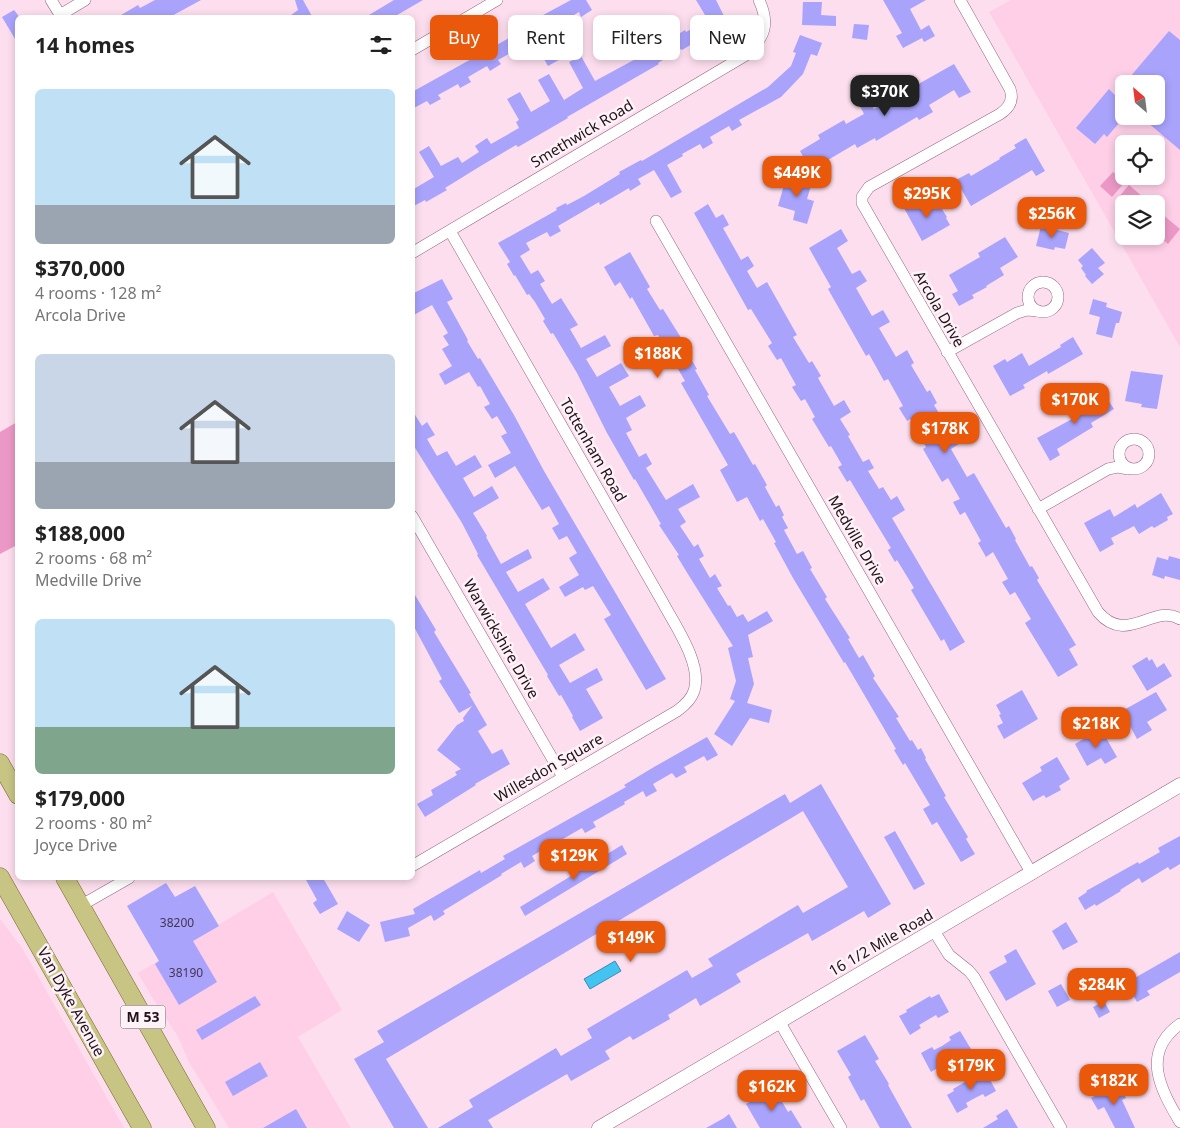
<!DOCTYPE html>
<html lang="en">
<head>
<meta charset="utf-8">
<style>
  body { margin:0; font-family:"Noto Sans",sans-serif; background:#f2f2f2; color:#222; height:100vh; display:flex; flex-direction:column; font-size:19px; white-space:nowrap }
  * { box-sizing:border-box; margin:0 }
  p { font-size:16px; color:#767676 }
  .icon { flex:none; width:28px; height:28px; fill:none; stroke:currentColor; stroke-width:2; stroke-linecap:round; stroke-linejoin:round }
  .map { position:relative; flex:1; overflow:hidden }
  .panel { position:absolute; left:15px; top:15px; width:400px; height:865px; display:flex; flex-direction:column; background:#fff; border-radius:8px; box-shadow:0 2px 8px #0003 }
  .panel>* { flex:none }
  .banner { position:absolute; left:430px; top:15px; width:475px; height:45px; display:flex; gap:10px }
  .needle { width:32px; rotate:332deg }
  .buttons { position:absolute; left:1115px; top:75px; display:grid; gap:10px }
  .buttons a { display:grid; place-items:center; width:50px; height:50px; border-radius:8px; background:#fff; box-shadow:0 2px 8px #0003; font-size:25px }
  .price { position:absolute; translate:-50% -42px; padding:0 11px; border-radius:10px; background:#ea580c; color:#fff; font-size:16px; line-height:32px; filter:drop-shadow(0 1px 2px #0008) }
  .price::after { content:''; position:absolute; left:50%; top:30px; width:15px; height:11px; margin-left:-8px; background:inherit; clip-path:polygon(0 0,100% 0,50% 100%) }
  .price.current { background:#222; color:#fff }
  ul { padding:0; list-style:none }
  li { display:grid; align-content:center; gap:10px; height:265px; padding:0 20px }
  li span { display:grid; place-items:center; height:155px; border-radius:8px; color:#555 }
  li>.icon { margin-inline-start:auto }
  span .icon { width:90px; height:90px; fill:#fffc; stroke-width:1 }
  li b { font-size:21px }
  h2 { display:flex; justify-content:space-between; align-items:center; height:60px; padding:0 20px; font-size:21px }
  .tag { padding:0 18px; border-radius:8px; background:#fff; box-shadow:0 2px 8px #0003; font-size:18px; line-height:45px }
  .tag.current { background:#ea580c; color:#fff }
  .map>svg:first-child { display:block }
  .built { fill:#fecfe7; fill-rule:evenodd }
  .green { fill:#ec98c6 }
  .water { fill:#42c3f1; stroke:#388eb0 }
  .building { fill:#a9a3fc }
  .lines { fill:none; stroke-linecap:round; stroke-linejoin:round }
  .minor-casing { stroke:#956880; stroke-width:12 }
  .tertiary-casing { stroke:#956880; stroke-width:15 }
  .primary-casing { stroke:#756b2a; stroke-width:19 }
  .minor { stroke:#fff; stroke-width:11 }
  .tertiary { stroke:#fff; stroke-width:14 }
  .primary { stroke:#c7c484; stroke-width:18 }
  .labels { text-anchor:middle; stroke-width:5; stroke-linejoin:round; paint-order:stroke }
  .number-label { font-size:12px; fill:#443652 }
  .shield { fill:#fdf2f7; stroke:#64545c; stroke-width:1 }
  .shield-label { font-size:14px; font-weight:bold; fill:#22111a }
  .street-label { font-size:15px; fill:#22111a; stroke:#fdf2f7 }
</style>
</head>
<body>
<div class="map">
<svg width="1180" height="1128" viewBox="0 0 1180 1128">
  <rect width="100%" height="100%" fill="#fddeee"/>
  <g class="built">
    <path d="M1011,0H1180V347L989,12ZM1124,84H1156V116H1124ZM1124,144H1156V176H1124ZM1124,204H1156V236H1124Z"/>
    <polygon points="273,892 342,1010 298,1037 351,1128 229,1128 189,1062 177,1035 152,997 138,973"/>
    <polygon points="0,919 22,948 124,1128 0,1128"/>
  </g>
  <g class="green">
    <polygon points="1113,172 1125,182 1112,197 1100,186"/>
    <polygon points="1129,185 1150,203 1150,204 1124,204 1124,205 1117,199"/>
    <polygon points="1156,209 1180,229 1168,244 1156,234"/>
    <polygon points="17,422 17,545 0,554 0,432"/>
  </g>
  <polygon class="water" points="615,961 621,971 590,989 584,979"/>
  <g class="building">
    <polygon points="155,0 201,0 168,18 116,18 138,5 140,8"/>
    <polygon points="295,0 303,0 313,18 287,18 298,10"/>
    <polygon points="394,0 423,0 392,18 364,18"/>
    <polygon points="571,0 586,0 592,10 581,17 579,12 544,33 559,60 548,66 533,40 498,60 501,64 490,71 487,66 468,77 471,82 460,88 458,84 438,95 441,99 430,105 427,101 412,109 412,92 534,24 532,21"/>
    <polygon points="696,0 716,0 729,26 711,36 709,34 682,50 681,49 658,63 659,64 567,117 568,118 518,147 516,145 479,167 445,188 447,190 426,202 425,200 412,207 412,190 434,177 419,152 429,146 441,166 458,157 462,163 479,152 475,146 487,138 491,144 519,128 516,122 519,120 507,99 520,92 531,112 550,101 538,80 549,74 564,100 583,88 569,62 581,56 595,81 643,55 628,27 640,20 641,23 651,18 665,42 685,30 686,32 708,20"/>
    <polygon points="883,0 926,0 910,9 921,30 929,25 935,36 924,42 922,38 903,48 896,36 902,33"/>
    <polygon points="803,2 822,2 821,15 836,16 836,26 802,25"/>
    <polygon points="14,10 18,15 18,44 2,17"/>
    <polygon points="854,24 869,25 867,40 852,38"/>
    <polygon points="1169,31 1180,40 1180,150 1140,116 1156,116 1156,84 1124,84"/>
    <polygon points="800,35 822,43 817,56 811,54 803,74 781,97 739,120 742,125 732,131 729,126 710,137 713,143 703,149 700,144 682,154 683,156 667,165 682,192 671,198 654,170 638,179 641,184 630,191 629,188 600,205 599,202 558,226 561,231 550,237 547,232 526,243 530,250 520,256 531,274 538,270 545,281 540,284 552,304 561,298 578,325 570,329 581,348 605,335 611,346 586,359 597,377 621,363 629,376 609,387 620,406 640,395 646,406 626,418 632,430 626,433 639,457 646,453 652,464 646,468 666,500 693,484 700,497 678,509 686,522 680,526 694,547 698,544 704,556 699,559 710,578 715,574 722,586 717,588 728,606 730,605 737,617 743,614 748,622 767,611 773,621 748,635 753,657 748,658 754,684 747,703 772,710 769,723 750,718 732,746 714,734 735,701 730,699 736,681 728,648 733,646 686,571 677,556 679,555 659,525 661,524 635,479 634,480 607,433 577,373 553,333 551,334 543,321 545,319 535,302 529,294 527,295 515,275 514,276 507,264 510,262 498,243 557,210 556,208 566,203 567,205 584,196 620,174 619,172 641,160 642,161 768,87 791,66 796,53 793,52"/>
    <polygon points="954,64 971,92 959,98 954,90 929,105 933,112 919,120 917,117 876,141 875,138 857,148 855,144 811,170 800,151 820,139 818,135 844,120 846,124 864,114 860,106 869,101 874,109"/>
    <polygon points="1124,84 1124,117 1107,137 1104,134 1095,144 1076,128 1109,89 1115,95"/>
    <polygon points="1026,138 1045,171 1036,176 1032,170 971,206 956,180 969,173 971,176 1000,159 999,158 1016,148 1014,145"/>
    <polygon points="787,175 812,182 807,199 814,201 807,224 793,220 795,211 778,206"/>
    <polygon points="936,200 947,217 946,218 950,225 922,241 904,208 918,201 922,209"/>
    <polygon points="708,204 716,218 723,214 729,225 723,228 741,260 748,256 754,266 747,271 757,288 767,282 797,335 793,337 809,363 812,361 821,376 818,378 834,406 844,400 851,412 840,419 850,435 848,436 863,462 869,459 874,468 868,471 879,489 883,487 891,500 897,496 905,510 892,518 965,642 950,651 944,639 941,641 911,590 914,588 897,560 895,562 888,550 891,548 850,480 847,482 838,467 842,465 831,446 829,447 812,419 815,417 805,399 801,401 792,387 796,385 781,358 777,360 768,346 772,343 751,309 748,310 694,213"/>
    <polygon points="1041,226 1069,233 1065,249 1055,247 1054,250 1036,246"/>
    <polygon points="841,229 848,241 837,248 852,274 860,270 867,281 856,288 872,316 883,310 890,322 879,328 896,357 907,350 914,363 911,365 927,392 930,390 937,403 934,405 951,433 955,431 962,442 951,449 967,477 974,473 1006,528 1009,526 1016,539 1015,540 1030,567 1032,566 1039,578 1037,580 1076,645 1069,649 1078,665 1058,677 1025,623 1031,619 1015,592 1010,595 1002,582 1008,579 993,552 986,557 978,543 981,541 965,512 960,515 953,502 960,499 948,478 942,482 923,449 926,447 910,419 907,421 899,408 903,406 888,379 884,381 869,354 866,356 828,289 831,287 809,248"/>
    <polygon points="1005,237 1018,257 1000,268 1004,275 986,286 987,287 972,295 974,298 959,306 952,294 958,291 949,275 980,257 978,253"/>
    <polygon points="1092,248 1105,263 1098,268 1104,274 1092,284 1085,276 1086,275 1081,268 1083,266 1078,260"/>
    <polygon points="630,252 650,287 647,289 660,310 663,309 690,352 688,354 697,369 695,370 709,395 707,396 730,434 734,432 753,465 755,464 767,485 765,487 776,507 779,505 784,515 782,517 788,528 784,530 797,554 803,551 812,568 810,569 827,597 825,599 850,638 848,639 859,658 863,655 875,676 873,678 899,717 896,718 910,741 912,740 918,750 921,748 926,758 925,759 946,796 944,797 968,837 966,839 975,854 961,862 937,822 932,825 923,809 930,805 905,763 903,765 894,750 896,749 845,662 844,663 793,578 774,543 776,542 763,519 760,521 747,497 737,502 720,470 728,465 681,383 685,381 658,335 654,336 632,297 630,299 620,282 615,286 604,267"/>
    <polygon points="442,279 453,299 447,302 468,340 467,341 478,359 480,358 514,415 544,471 666,679 646,690 604,619 611,615 593,586 585,590 583,587 565,597 559,587 579,575 569,558 577,553 567,536 559,540 552,528 559,524 549,506 542,510 515,466 495,478 488,465 511,453 501,436 507,433 497,416 492,419 484,407 490,404 480,386 478,387 469,372 445,385 439,374 452,366 442,349 449,345 443,336 448,333 432,305 412,316 412,294"/>
    <polygon points="1093,299 1107,303 1106,307 1122,312 1119,323 1116,323 1112,338 1096,334 1100,317 1089,314"/>
    <polygon points="1073,337 1083,354 1048,374 1047,371 1023,385 1025,388 1010,396 993,366 1005,359 1007,362 1022,353 1029,366 1061,347 1060,345"/>
    <polygon points="1131,371 1163,375 1157,409 1141,407 1142,404 1125,401"/>
    <polygon points="1102,391 1114,409 1091,423 1093,427 1057,449 1060,455 1050,461 1037,438 1074,418 1070,411"/>
    <polygon points="412,410 422,426 427,422 435,435 427,439 437,456 447,451 456,466 475,455 482,467 463,478 474,497 492,486 499,498 473,513 487,536 486,537 501,564 528,549 532,558 506,572 518,592 543,578 550,589 525,604 551,648 575,633 585,650 559,665 570,683 597,668 603,680 586,689 603,718 580,731 572,717 573,716 561,695 559,696 547,676 548,675 477,555 478,554 462,523 412,443"/>
    <polygon points="1161,493 1173,514 1167,517 1168,520 1154,528 1152,526 1139,534 1134,526 1111,538 1114,544 1100,552 1084,523 1110,509 1114,517 1135,504 1137,508"/>
    <polygon points="1169,556 1180,559 1180,580 1165,576 1164,579 1152,575 1157,557 1168,560"/>
    <polygon points="412,590 436,630 434,632 471,693 469,694 487,725 478,731 492,754 502,749 510,764 475,784 476,785 425,817 417,804 433,795 431,790 457,775 455,772 461,769 437,750 457,725 464,721 463,718 472,706 459,713 439,681 442,679 412,623"/>
    <polygon points="1147,657 1149,661 1152,659 1157,668 1164,663 1172,676 1147,691 1132,666"/>
    <polygon points="1022,690 1038,719 1004,739 997,726 1003,723 999,715 1001,714 996,705"/>
    <polygon points="1156,692 1167,710 1147,722 1152,730 1137,739 1122,711"/>
    <polygon points="1101,729 1117,757 1105,764 1101,758 1087,766 1075,744"/>
    <polygon points="707,737 718,755 707,761 704,756 684,767 687,772 676,778 672,773 653,784 657,791 646,797 643,791 624,802 625,804 593,822 596,827 585,833 582,828 563,839 565,844 555,850 551,845 532,856 535,861 524,868 521,862 501,874 502,875 443,911 445,914 434,921 431,915 408,928 410,936 385,942 380,922 415,914 413,909 480,870 481,873 505,859 503,856 626,787 624,785 654,767"/>
    <polygon points="1057,757 1070,779 1059,786 1061,790 1046,798 1044,795 1033,801 1022,783 1042,771 1040,767"/>
    <polygon points="821,784 891,904 868,918 864,911 812,941 808,933 736,974 741,982 700,1006 696,998 668,1015 670,1019 633,1040 630,1036 605,1051 610,1059 571,1081 567,1074 488,1120 493,1128 438,1128 473,1107 469,1100 556,1048 561,1056 592,1038 587,1029 687,970 692,978 713,966 708,959 798,905 803,913 848,887 803,811 386,1059 428,1128 394,1128 354,1059 384,1042 377,1031 785,794 790,803"/>
    <polygon points="895,831 925,884 914,890 884,837"/>
    <polygon points="1180,836 1180,864 1170,870 1168,867 1142,883 1139,878 1120,890 1121,891 1096,906 1095,904 1085,910 1078,898 1087,892 1086,891 1138,862 1139,864 1160,852 1158,848"/>
    <polygon points="622,845 627,854 525,916 520,907"/>
    <polygon points="305,878 323,878 338,904 320,914 313,903 317,900"/>
    <polygon points="166,883 175,897 195,886 219,926 193,941 217,982 179,1005 155,964 159,961 127,906"/>
    <polygon points="347,911 370,925 359,942 337,929"/>
    <polygon points="1066,922 1078,942 1063,950 1052,931"/>
    <polygon points="1016,949 1036,984 1006,1001 989,972 1007,962 1004,956"/>
    <polygon points="1180,952 1180,972 1147,991 1150,995 1137,1002 1126,983"/>
    <polygon points="1061,984 1070,1000 1057,1007 1048,991"/>
    <polygon points="939,994 949,1012 938,1018 936,1015 919,1025 921,1028 910,1035 899,1016 907,1012 906,1010 930,996 931,998"/>
    <polygon points="255,996 261,1005 202,1040 196,1030"/>
    <polygon points="1104,1001 1110,1012 1099,1018 1093,1007"/>
    <polygon points="960,1031 971,1049 963,1053 964,1055 940,1069 939,1067 931,1072 921,1053 932,1047 934,1050 942,1046 951,1040 949,1037"/>
    <polygon points="865,1035 879,1059 875,1061 889,1084 888,1085 912,1128 880,1128 864,1099 861,1101 848,1077 851,1075 837,1051"/>
    <polygon points="260,1062 268,1076 233,1096 225,1082"/>
    <polygon points="986,1072 996,1091 985,1097 983,1094 975,1098 966,1103 968,1107 957,1113 947,1095 954,1091 953,1089 977,1075 978,1077"/>
    <polygon points="1117,1082 1126,1098 1122,1100 1135,1128 1115,1128 1104,1107 1098,1110 1091,1098 1097,1095 1096,1093"/>
    <polygon points="774,1088 788,1112 791,1110 802,1128 760,1128 746,1104"/>
    <polygon points="296,1109 307,1128 263,1128"/>
    <polygon points="1007,1109 1018,1128 983,1128 998,1119 996,1116"/>
    <polygon points="729,1114 737,1128 706,1128 724,1118"/>
  </g>
  <g class="lines">
    <defs>
      <g id="minor">
        <polyline points="51,0 62,18"/>
        <path d="M960,0L1010,89C1014,100 1009,108 1000,114L869,187L862,197V203L1098,612C1127,646 1153,603 1180,619"/>
        <polyline points="60,15 85,0"/>
        <polyline points="412,50 497,0"/>
        <polyline points="656,221 1032,874"/>
        <path d="M412,253L746,55C765,37 770,24 759,0"/>
        <circle cx="1043" cy="297" r="15"/>
        <polyline points="947,352 1017,313 1027,310 1038,311"/>
        <circle cx="1134" cy="454" r="15"/>
        <polyline points="1038,509 1108,469 1118,467 1128,469"/>
        <polyline points="412,516 563,777"/>
        <path d="M412,866L677,711C684,706 691,700 694,691C703,664 674,624 662,601L450,231"/>
        <polyline points="80,906 129,878"/>
        <polyline points="934,931 949,955 969,971 974,977 1061,1128"/>
        <polyline points="779,1021 841,1128"/>
        <path d="M1180,1024C1140,1053 1161,1090 1180,1122"/>
      </g>
      <polyline id="tertiary" points="599,1128 1180,785"/>
      <g id="primary">
        <polyline points="0,763 18,795"/>
        <polyline points="0,877 142,1128"/>
        <polyline points="65,878 206,1128"/>
      </g>
    </defs>
    <use href="#minor" class="minor-casing"/>
    <use href="#tertiary" class="tertiary-casing"/>
    <use href="#primary" class="primary-casing"/>
    <use href="#minor" class="minor"/>
    <use href="#tertiary" class="tertiary"/>
    <use href="#primary" class="primary"/>
  </g>
  <g class="labels">
    <g class="number-label">
      <text x="177" y="927">38200</text>
      <text x="186" y="977">38190</text>
    </g>
    <rect class="shield" x="120.5" y="1005.5" width="45" height="23" rx="4"/>
    <g class="shield-label">
      <text x="143" y="1022">M 53</text>
    </g>
    <g class="street-label">
      <text transform="translate(582 134) rotate(-31)" y="5">Smethwick Road</text>
      <text transform="translate(939 309) rotate(60)" y="5">Arcola Drive</text>
      <text transform="translate(593 450) rotate(60)" y="5">Tottenham Road</text>
      <text transform="translate(857 540) rotate(60)" y="5">Medville Drive</text>
      <text transform="translate(501 639) rotate(60)" y="5">Warwickshire Drive</text>
      <text transform="translate(549 768) rotate(-30)" y="5">Willesdon Square</text>
      <text transform="translate(881 943) rotate(-30)" y="5">16 1/2 Mile Road</text>
      <text transform="translate(71 1002) rotate(61)" y="5">Van Dyke Avenue</text>
    </g>
  </g>
</svg>
<div class="buttons">
<a><svg class="needle" viewBox="-14 -14 28 28"><path d="M0-13l5 13h-10z" fill="#e53935"/><path d="M0 13l5-13h-10z" fill="#767676"/></svg></a>
<a><svg class="icon" aria-label="locate" viewBox="0 0 24 24"><circle cx="12" cy="12" r="6"/><path d="M12 2v4M12 18v4M2 12h4M18 12h4"/></svg></a>
<a><svg class="icon" aria-label="layers" viewBox="0 0 24 24"><path d="M12 4l9 5-9 5-9-5zM3 14l9 5 9-5"/></svg></a>
</div>
<b class="price current" style="left:885px;top:117px">$370K</b>
<b class="price" style="left:797px;top:198px">$449K</b>
<b class="price" style="left:927px;top:219px">$295K</b>
<b class="price" style="left:1052px;top:239px">$256K</b>
<b class="price" style="left:658px;top:379px">$188K</b>
<b class="price" style="left:1075px;top:425px">$170K</b>
<b class="price" style="left:945px;top:454px">$178K</b>
<b class="price" style="left:1096px;top:749px">$218K</b>
<b class="price" style="left:574px;top:881px">$129K</b>
<b class="price" style="left:631px;top:963px">$149K</b>
<b class="price" style="left:1102px;top:1010px">$284K</b>
<b class="price" style="left:971px;top:1091px">$179K</b>
<b class="price" style="left:1114px;top:1106px">$182K</b>
<b class="price" style="left:772px;top:1112px">$162K</b>
<div class="banner">
<a class="tag current">Buy</a>
<a class="tag">Rent</a>
<a class="tag">Filters</a>
<a class="tag">New</a>
</div>
<section class="panel">
<h2>14 homes<svg class="icon" aria-label="filters" viewBox="0 0 24 24"><path d="M4 7h16M4 17h16"/><circle cx="9" cy="7" r="2"/><circle cx="15" cy="17" r="2"/></svg></h2>
<ul>
<li><span style="background:linear-gradient(#bfe0f5 75%,#9aa5b1 0)"><svg class="icon" aria-label="home" viewBox="0 0 24 24"><path d="M3 11l9-7 9 7M6 9v11h12V9"/></svg></span><div><b>$370,000</b><p>4 rooms · 128 m²</p><p>Arcola Drive</p></div></li>
<li><span style="background:linear-gradient(#c9d6e8 70%,#9aa5b1 0)"><svg class="icon" aria-label="home" viewBox="0 0 24 24"><path d="M3 11l9-7 9 7M6 9v11h12V9"/></svg></span><div><b>$188,000</b><p>2 rooms · 68 m²</p><p>Medville Drive</p></div></li>
<li><span style="background:linear-gradient(#bfe0f5 70%,#7fa58c 0)"><svg class="icon" aria-label="home" viewBox="0 0 24 24"><path d="M3 11l9-7 9 7M6 9v11h12V9"/></svg></span><div><b>$179,000</b><p>2 rooms · 80 m²</p><p>Joyce Drive</p></div></li>
</ul>
</section>
</div>
</body>
</html>
